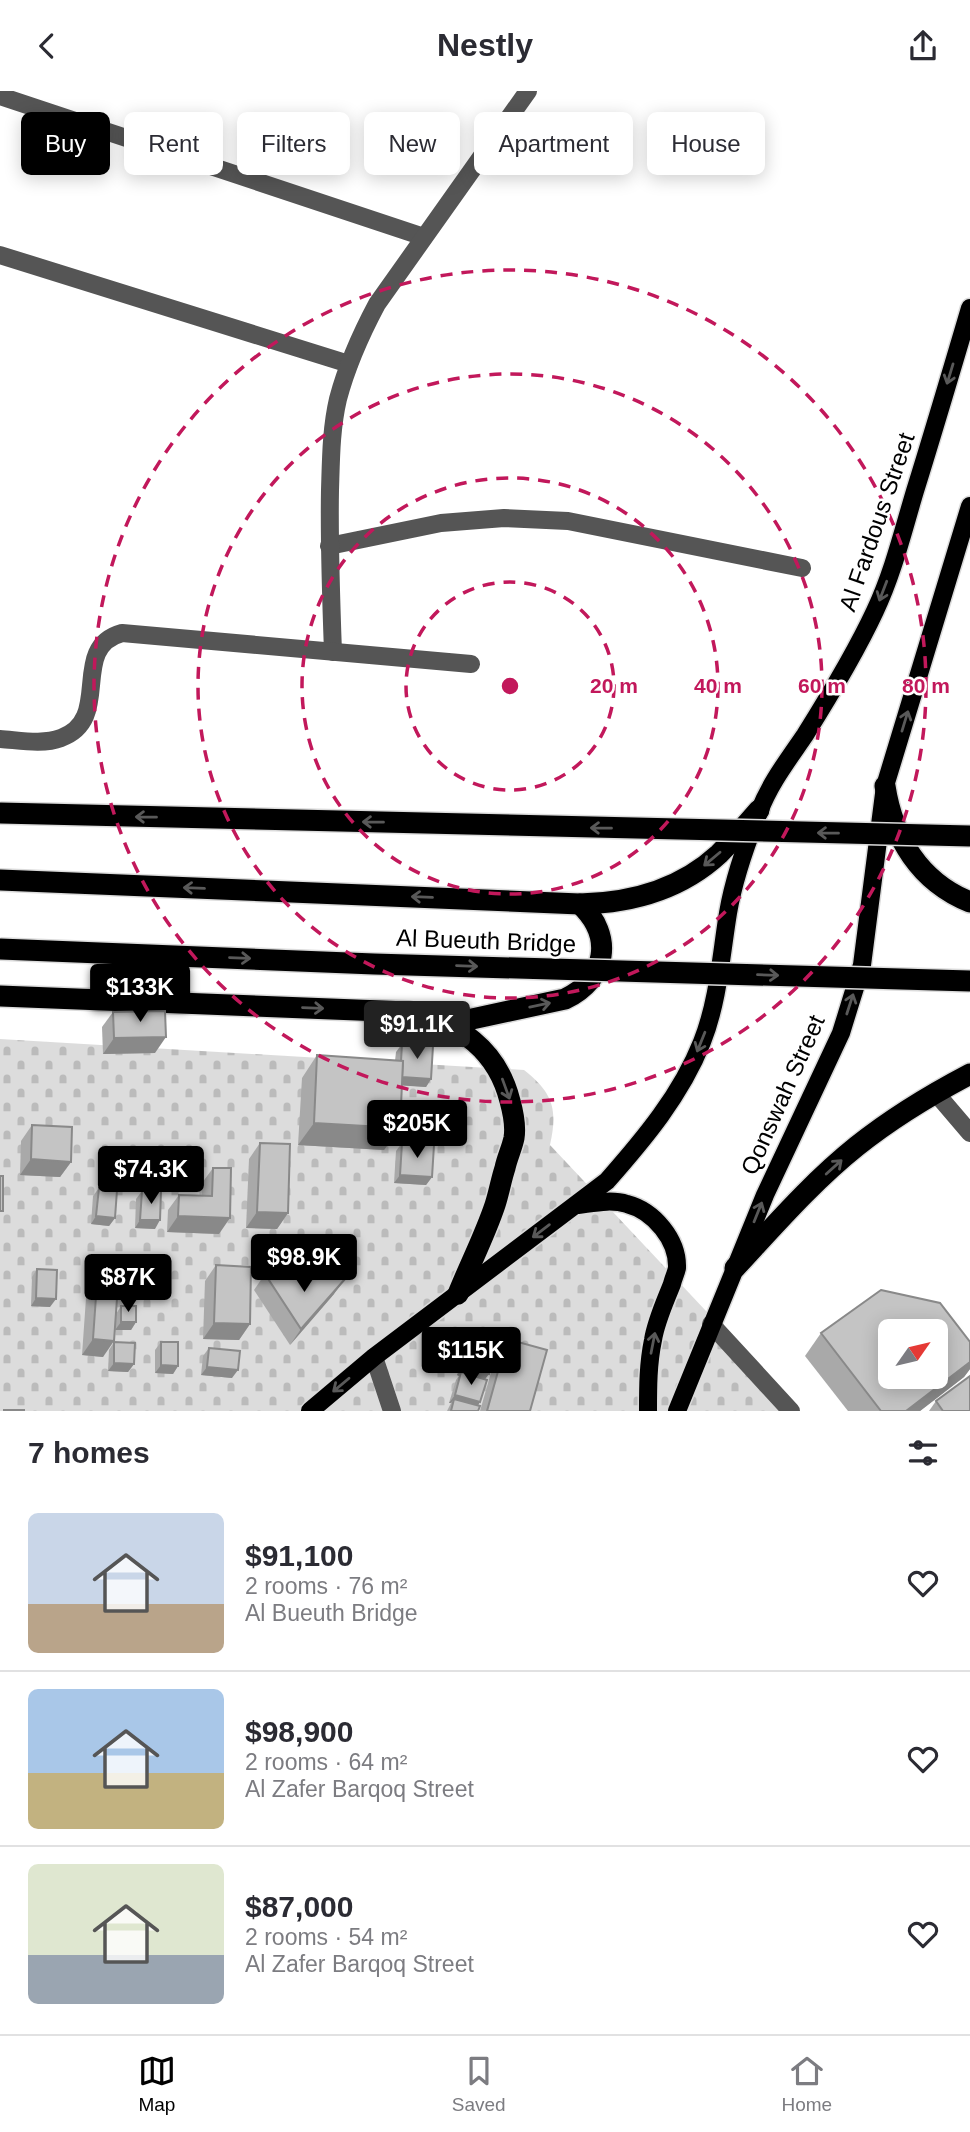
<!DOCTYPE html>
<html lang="en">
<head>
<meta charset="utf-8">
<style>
  body { margin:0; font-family:Helvetica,sans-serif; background:#f2f2f3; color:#2b2b33; height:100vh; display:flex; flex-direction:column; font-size:26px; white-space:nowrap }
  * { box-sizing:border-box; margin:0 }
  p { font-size:23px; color:#7c7c81 }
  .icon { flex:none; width:38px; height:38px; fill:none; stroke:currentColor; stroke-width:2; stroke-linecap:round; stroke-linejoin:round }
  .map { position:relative; height:1320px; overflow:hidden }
  .drawer { display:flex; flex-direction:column; background:#fff; flex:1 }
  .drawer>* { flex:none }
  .hud { position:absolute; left:21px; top:21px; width:929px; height:63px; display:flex; gap:14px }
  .needle { width:46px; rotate:56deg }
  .tools { position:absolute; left:878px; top:1228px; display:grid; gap:14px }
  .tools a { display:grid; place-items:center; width:70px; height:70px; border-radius:10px; background:#fff; box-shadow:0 4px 18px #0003; font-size:35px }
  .price { position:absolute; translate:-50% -60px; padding:0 16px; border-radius:7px; background:#000; color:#fff; font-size:23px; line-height:46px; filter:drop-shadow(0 2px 4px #0008) }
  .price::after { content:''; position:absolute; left:50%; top:42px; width:21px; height:16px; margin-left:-10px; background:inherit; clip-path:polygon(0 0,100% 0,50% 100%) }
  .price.current { background:#222; color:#fff }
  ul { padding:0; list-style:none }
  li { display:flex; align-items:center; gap:21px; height:175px; padding:0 28px }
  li+li { border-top:2px solid #e1e1e2 }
  li span { display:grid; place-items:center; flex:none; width:196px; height:140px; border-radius:10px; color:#555 }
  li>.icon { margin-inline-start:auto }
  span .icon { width:84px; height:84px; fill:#fffc; stroke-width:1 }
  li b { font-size:30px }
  h2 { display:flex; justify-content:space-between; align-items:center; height:84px; padding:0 28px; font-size:30px }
  .tag { padding:0 24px; border-radius:10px; background:#fff; box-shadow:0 4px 18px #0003; font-size:24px; line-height:63px }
  .tag.current { background:#000; color:#fff }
  header { display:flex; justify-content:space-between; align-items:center; height:91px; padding:0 28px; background:#fff; font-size:32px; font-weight:600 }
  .tab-bar { display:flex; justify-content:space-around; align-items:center; height:98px; border-top:2px solid #e1e1e2; background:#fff; font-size:19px; color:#7c7c81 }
  .tab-bar a { display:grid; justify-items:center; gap:4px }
  .tab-bar .current { color:#000 }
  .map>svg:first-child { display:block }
  .cemetery { fill:url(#cemetery-stones) }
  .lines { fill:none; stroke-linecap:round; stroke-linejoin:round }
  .major-casing { stroke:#dbdbdb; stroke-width:21 }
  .highway-casing { stroke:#dbdbdb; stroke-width:24 }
  .minor { stroke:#555; stroke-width:18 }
  .major { stroke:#000; stroke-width:18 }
  .highway { stroke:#000; stroke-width:21 }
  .highway-bridge-casing { stroke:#dbdbdb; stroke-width:24; stroke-linecap:butt }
  .highway-bridge { stroke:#000; stroke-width:21 }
  .wall { fill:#a9a9a9 }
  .shaded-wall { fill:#898989 }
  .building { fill:#c4c4c4; stroke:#898989; stroke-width:2; fill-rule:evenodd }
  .oneway { stroke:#595959 }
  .ring { fill:none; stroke:#c2185b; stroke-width:3.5; stroke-dasharray:12 9 }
  .labels { text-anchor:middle; stroke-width:5; stroke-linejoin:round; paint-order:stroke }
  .street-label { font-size:24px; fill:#000; stroke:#fff }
  .centre { fill:#c2185b; stroke:#fff; stroke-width:3.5 }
  .ring-label { font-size:21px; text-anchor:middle; font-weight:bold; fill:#c2185b; stroke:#fff; stroke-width:5; stroke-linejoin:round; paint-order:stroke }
</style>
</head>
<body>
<header><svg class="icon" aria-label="back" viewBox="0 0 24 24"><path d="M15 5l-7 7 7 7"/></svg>Nestly<svg class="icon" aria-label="share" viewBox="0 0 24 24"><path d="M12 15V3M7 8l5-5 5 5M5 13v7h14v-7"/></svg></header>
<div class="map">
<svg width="970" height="1320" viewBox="0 0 970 1320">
  <defs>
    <pattern id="cemetery-stones" width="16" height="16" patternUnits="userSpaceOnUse" patternTransform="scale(1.75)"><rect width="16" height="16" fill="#dcdcdc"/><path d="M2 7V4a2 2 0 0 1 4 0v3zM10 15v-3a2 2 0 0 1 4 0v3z" fill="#bbb"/></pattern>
  </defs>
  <rect width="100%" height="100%" fill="#fff"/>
  <path class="cemetery" d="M0,948L524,979C553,1002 558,1018 550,1054L800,1320H0Z"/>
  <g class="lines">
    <defs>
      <g id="major">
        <path d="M578,1114C594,1112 611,1108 627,1113C654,1120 678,1149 677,1177C676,1182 673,1188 672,1193C665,1211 656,1230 653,1249C648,1273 648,1296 648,1320"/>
        <path d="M310,1320L374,1266L607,1090C644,1048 681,1004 702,951C718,911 721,865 728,822C734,787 746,753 759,721C770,692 788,669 805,644C830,604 855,563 875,520C893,482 903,440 915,400C934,339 952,278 970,217"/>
        <polyline points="677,1320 765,1104 841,942 862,874 885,695 970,415"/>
      </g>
      <g id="highway">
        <path d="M885,695C893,747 920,791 970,811"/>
        <path d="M0,789L580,813C631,812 680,799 719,763C733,749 746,734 759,719"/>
        <path d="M0,905L408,921C458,931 497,958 510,1010C513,1021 516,1035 514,1047C512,1057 507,1067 505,1077C501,1089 499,1102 495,1114C485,1144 470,1173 458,1203"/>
        <path d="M449,933L565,908C607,888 614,845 580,813"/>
        <path d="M735,1177C774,1135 812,1091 857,1055C892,1027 930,1004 970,983"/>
      </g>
    </defs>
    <use href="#major" class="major-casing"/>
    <use href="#highway" class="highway-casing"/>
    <g class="minor">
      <polyline points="0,5 424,146"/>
      <polyline points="0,164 349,273"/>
      <polyline points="329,455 441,432 504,427 568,430 802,477"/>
      <path d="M333,561C331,507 329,453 330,399C331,368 331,338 338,308C347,274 361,243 377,213L528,0"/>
      <path d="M0,648C18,649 43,654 61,647C114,628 68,557 122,542L471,573"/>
      <polyline points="935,1001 970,1042"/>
      <polyline points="711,1233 791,1320"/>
      <polyline points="374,1266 392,1320"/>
    </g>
    <use href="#major" class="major"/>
    <use href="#highway" class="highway"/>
    <defs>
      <g id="highway-bridge">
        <polyline points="0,722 970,745"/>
        <polyline points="0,858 374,873 970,890"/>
      </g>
    </defs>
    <use href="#highway-bridge" class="highway-bridge-casing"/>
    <use href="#highway-bridge" class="highway-bridge"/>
  </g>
  <g class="wall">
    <polygon points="113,921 155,962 103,963 102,936"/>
    <polygon points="402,953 431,988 426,996 402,994 400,1037 384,1059 298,1054 302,987 317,964 395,970 396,961"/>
    <polygon points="32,1034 71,1071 60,1086 20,1084 21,1050"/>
    <polygon points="260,1052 288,1122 277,1138 246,1137 249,1068"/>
    <polygon points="402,1052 432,1086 426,1094 394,1092 396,1060"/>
    <polygon points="213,1077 219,1143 167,1141 168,1119 179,1104 202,1105 202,1092"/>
    <polygon points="99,1097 115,1127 109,1135 91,1133 93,1105"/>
    <polygon points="142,1100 155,1138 135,1137 136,1108"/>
    <polygon points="216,1174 250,1233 239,1249 203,1248 205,1190"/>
    <polygon points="98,1177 116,1223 121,1215 136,1231 131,1239 115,1239 116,1224 103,1266 82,1264 87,1193"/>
    <polygon points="37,1178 50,1216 31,1215 32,1186"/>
    <polygon points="265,1183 334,1203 290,1254 254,1199"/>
    <polygon points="821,1242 970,1251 970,1278 964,1286 920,1320 848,1320 805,1265"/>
    <polygon points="507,1248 530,1320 480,1320 496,1264"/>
    <polygon points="114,1251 134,1273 128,1281 108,1280 109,1259"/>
    <polygon points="161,1251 178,1275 173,1283 155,1282 155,1259"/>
    <polygon points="469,1254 485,1288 480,1311 478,1314 478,1320 447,1320 451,1312 449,1312 456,1289 459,1285 457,1284 463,1262"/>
    <polygon points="209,1257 232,1287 201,1284 203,1265"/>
    <polygon points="936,1310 970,1320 929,1320"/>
  </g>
  <g class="shaded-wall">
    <polygon points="166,946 155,962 103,963 114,947"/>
    <polygon points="400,986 431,988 426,996 394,994"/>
    <polygon points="314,1032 400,1037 384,1059 298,1054"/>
    <polygon points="31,1068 71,1071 60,1086 20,1084"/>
    <polygon points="400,1084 432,1086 426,1094 394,1092"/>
    <polygon points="257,1121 288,1122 277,1138 246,1137"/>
    <polygon points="96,1125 115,1127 109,1135 91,1133"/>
    <polygon points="178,1125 230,1127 219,1143 167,1141"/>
    <polygon points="140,1129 160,1129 155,1138 135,1137"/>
    <polygon points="345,1188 334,1203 290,1254 301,1238"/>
    <polygon points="36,1207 56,1208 50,1216 31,1215"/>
    <polygon points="121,1231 136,1231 131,1239 115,1239"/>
    <polygon points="214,1232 250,1233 239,1249 203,1248"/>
    <polygon points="93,1248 114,1250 103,1266 82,1264"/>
    <polygon points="970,1271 970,1278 964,1286 920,1320 906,1320"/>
    <polygon points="114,1272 134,1273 128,1281 108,1280"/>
    <polygon points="161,1274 178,1275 173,1283 155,1282"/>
    <polygon points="207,1276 238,1279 232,1287 201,1284"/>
    <polygon points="463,1276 489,1283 483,1291 461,1281 459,1285 457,1284"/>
    <polygon points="455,1304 480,1311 475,1319 454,1308 451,1312 449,1312"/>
  </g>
  <g class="building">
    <polygon points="165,920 166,946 114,947 113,921"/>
    <polygon points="402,953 433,955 431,988 402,986 403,970 401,970"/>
    <polygon points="317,964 403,970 400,1037 314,1032"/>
    <polygon points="32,1034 72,1036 71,1071 31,1068"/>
    <polygon points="260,1052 290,1053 288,1122 257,1121"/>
    <polygon points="402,1052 434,1054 432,1086 400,1084"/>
    <polygon points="213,1077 231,1077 230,1127 178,1125 179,1104 212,1105"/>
    <rect x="0" y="1085" width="3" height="35"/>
    <polygon points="99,1097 117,1099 115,1127 96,1125"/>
    <polygon points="142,1100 161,1100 160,1129 140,1129"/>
    <polygon points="216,1174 251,1176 250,1233 214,1232"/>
    <polygon points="98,1177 119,1179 114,1250 93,1248"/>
    <polygon points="37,1178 57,1179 56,1208 36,1207"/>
    <polygon points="265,1183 345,1188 301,1238"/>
    <path d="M881,1199L940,1212L970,1251V1271L906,1320H881L821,1242ZM891,1241H936V1286H891Z"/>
    <rect x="121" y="1215" width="15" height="16"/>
    <polygon points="507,1248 547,1259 530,1320 487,1320"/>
    <polygon points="114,1251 135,1252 134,1273 114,1272"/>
    <polygon points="161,1251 178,1251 178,1275 161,1274"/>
    <polygon points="469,1254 494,1261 489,1283 463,1276"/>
    <polygon points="209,1257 240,1260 238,1279 207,1276"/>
    <polygon points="461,1281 487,1289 480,1311 455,1304"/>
    <polygon points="970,1285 970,1320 943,1320 936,1310"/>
    <polygon points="454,1308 480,1315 478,1320 451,1320"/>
    <rect x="4" y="1319" width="20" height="1"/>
  </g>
  <defs><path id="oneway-shaft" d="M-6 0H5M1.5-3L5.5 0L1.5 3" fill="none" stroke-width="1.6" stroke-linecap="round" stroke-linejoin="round" transform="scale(1.75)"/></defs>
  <g class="oneway">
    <use href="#oneway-shaft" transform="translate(950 283) rotate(107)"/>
    <use href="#oneway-shaft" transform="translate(883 500) rotate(111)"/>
    <use href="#oneway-shaft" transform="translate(905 630) rotate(-73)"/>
    <use href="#oneway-shaft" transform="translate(146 726) rotate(-179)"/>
    <use href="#oneway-shaft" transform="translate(373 731) rotate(-179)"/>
    <use href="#oneway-shaft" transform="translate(601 737) rotate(-179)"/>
    <use href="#oneway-shaft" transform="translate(828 742) rotate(-179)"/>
    <use href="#oneway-shaft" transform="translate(712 768) rotate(140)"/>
    <use href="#oneway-shaft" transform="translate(194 797) rotate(-178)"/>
    <use href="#oneway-shaft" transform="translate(422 806) rotate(-178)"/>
    <use href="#oneway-shaft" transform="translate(240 867) rotate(2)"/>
    <use href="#oneway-shaft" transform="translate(467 875) rotate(2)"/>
    <use href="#oneway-shaft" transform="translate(768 884) rotate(2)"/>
    <use href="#oneway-shaft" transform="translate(850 913) rotate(-72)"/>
    <use href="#oneway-shaft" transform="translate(540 914) rotate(-12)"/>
    <use href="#oneway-shaft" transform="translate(313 917) rotate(2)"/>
    <use href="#oneway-shaft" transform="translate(701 951) rotate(112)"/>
    <use href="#oneway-shaft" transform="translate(506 998) rotate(70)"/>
    <use href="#oneway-shaft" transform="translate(834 1076) rotate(-42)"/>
    <use href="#oneway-shaft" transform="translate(758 1121) rotate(-68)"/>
    <use href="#oneway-shaft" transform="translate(541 1140) rotate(143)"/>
    <use href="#oneway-shaft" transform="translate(653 1252) rotate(-79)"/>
    <use href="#oneway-shaft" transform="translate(341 1294) rotate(140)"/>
  </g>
  <g class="ring">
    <circle cx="510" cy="595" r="104"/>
    <circle cx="510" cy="595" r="208"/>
    <circle cx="510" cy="595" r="312"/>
    <circle cx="510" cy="595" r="416"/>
  </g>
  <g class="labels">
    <g class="street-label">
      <text transform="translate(877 431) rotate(-71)" y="8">Al Fardous Street</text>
      <text transform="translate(486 850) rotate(2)" y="8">Al Bueuth Bridge</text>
      <text transform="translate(783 1004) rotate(-66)" y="8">Qonswah Street</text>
    </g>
  </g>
  <circle cx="510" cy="595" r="10" class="centre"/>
  <g class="ring-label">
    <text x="614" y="602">20 m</text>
    <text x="718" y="602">40 m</text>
    <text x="822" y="602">60 m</text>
    <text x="926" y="602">80 m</text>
  </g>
</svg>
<div class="tools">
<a><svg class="needle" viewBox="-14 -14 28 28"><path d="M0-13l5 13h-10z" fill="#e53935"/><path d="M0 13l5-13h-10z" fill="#7c7c81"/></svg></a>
</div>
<b class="price" style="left:140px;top:933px">$133K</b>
<b class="price current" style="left:417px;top:970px">$91.1K</b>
<b class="price" style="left:417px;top:1069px">$205K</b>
<b class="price" style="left:151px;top:1115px">$74.3K</b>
<b class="price" style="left:304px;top:1203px">$98.9K</b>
<b class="price" style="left:128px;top:1223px">$87K</b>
<b class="price" style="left:471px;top:1296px">$115K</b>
<div class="hud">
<a class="tag current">Buy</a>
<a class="tag">Rent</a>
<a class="tag">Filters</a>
<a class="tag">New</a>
<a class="tag">Apartment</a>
<a class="tag">House</a>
</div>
</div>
<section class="drawer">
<h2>7 homes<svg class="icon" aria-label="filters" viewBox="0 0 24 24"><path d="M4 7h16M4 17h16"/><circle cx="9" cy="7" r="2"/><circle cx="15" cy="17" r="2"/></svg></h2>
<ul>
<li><span style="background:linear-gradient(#c9d6e8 65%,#b9a48a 0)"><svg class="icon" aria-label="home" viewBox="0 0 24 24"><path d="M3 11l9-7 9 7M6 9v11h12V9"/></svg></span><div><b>$91,100</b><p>2 rooms · 76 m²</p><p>Al Bueuth Bridge</p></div><svg class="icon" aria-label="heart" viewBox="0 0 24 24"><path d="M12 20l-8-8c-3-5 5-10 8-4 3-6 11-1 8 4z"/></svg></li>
<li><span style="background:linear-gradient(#a9c7e8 60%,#c2b280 0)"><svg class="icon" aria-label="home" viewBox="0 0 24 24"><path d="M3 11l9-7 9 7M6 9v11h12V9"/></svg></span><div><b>$98,900</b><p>2 rooms · 64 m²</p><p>Al Zafer Barqoq Street</p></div><svg class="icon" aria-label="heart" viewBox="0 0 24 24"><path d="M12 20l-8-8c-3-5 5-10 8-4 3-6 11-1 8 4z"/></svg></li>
<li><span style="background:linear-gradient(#dfe7d0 65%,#9aa5b1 0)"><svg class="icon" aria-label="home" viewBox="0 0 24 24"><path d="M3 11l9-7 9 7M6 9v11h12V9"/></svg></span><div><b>$87,000</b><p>2 rooms · 54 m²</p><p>Al Zafer Barqoq Street</p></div><svg class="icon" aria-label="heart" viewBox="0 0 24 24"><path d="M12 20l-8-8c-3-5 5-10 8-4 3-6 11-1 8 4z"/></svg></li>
</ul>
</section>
<nav class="tab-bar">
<a class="current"><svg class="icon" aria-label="map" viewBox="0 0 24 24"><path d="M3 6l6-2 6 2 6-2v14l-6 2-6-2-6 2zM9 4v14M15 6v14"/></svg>Map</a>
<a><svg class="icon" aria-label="saved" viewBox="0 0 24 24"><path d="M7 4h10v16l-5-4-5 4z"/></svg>Saved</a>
<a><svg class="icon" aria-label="home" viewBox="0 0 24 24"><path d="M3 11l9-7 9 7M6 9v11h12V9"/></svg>Home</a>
</nav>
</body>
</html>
